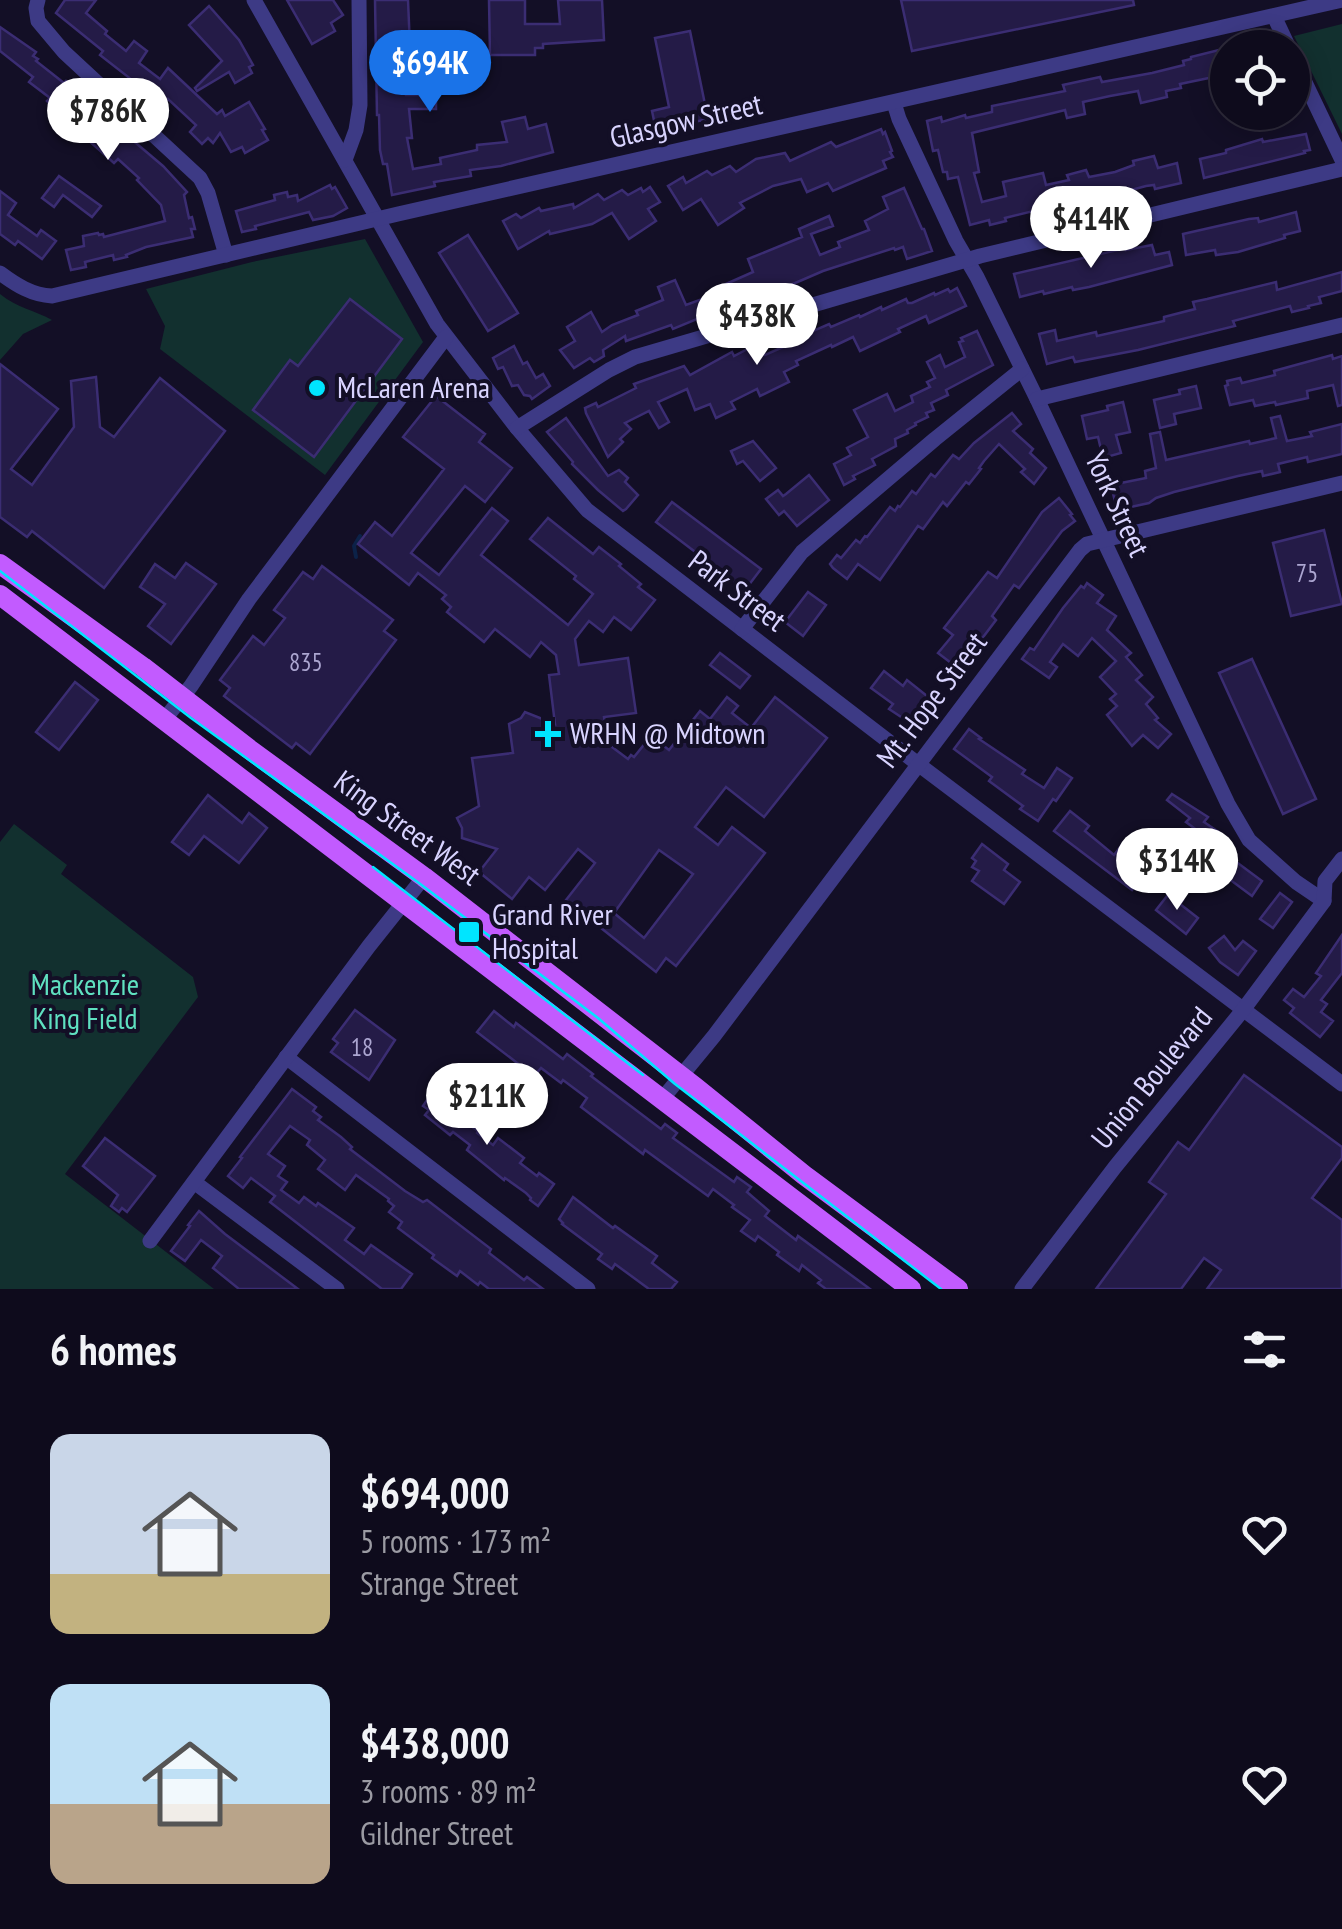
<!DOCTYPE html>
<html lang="en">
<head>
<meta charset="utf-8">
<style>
  body { margin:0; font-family:"PT Sans Narrow",sans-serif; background:#171425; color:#f1f3f6; height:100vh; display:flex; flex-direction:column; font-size:38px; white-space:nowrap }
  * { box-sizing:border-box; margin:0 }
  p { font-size:32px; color:#9b9ba3 }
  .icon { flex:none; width:55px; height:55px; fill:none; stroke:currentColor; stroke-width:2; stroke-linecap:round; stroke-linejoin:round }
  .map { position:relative; height:1289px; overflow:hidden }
  .drawer { display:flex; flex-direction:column; background:#0e0b1c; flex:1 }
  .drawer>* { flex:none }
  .controls { position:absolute; left:1210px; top:30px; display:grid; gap:20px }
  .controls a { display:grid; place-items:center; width:100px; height:100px; border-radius:50%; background:#0e0b1c; box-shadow:0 5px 25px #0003,0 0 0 2px #2e2b3b; font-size:50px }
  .price { position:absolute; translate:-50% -85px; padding:0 22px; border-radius:35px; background:#fff; color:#222; font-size:32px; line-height:65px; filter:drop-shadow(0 2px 5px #0008) }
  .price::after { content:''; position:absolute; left:50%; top:60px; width:30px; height:22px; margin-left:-15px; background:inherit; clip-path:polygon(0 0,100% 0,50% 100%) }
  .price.current { background:#1a73e8; color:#fff }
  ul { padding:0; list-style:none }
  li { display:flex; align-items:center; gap:30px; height:250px; padding:0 50px }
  li span { display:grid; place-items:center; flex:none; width:280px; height:200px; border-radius:20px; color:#555 }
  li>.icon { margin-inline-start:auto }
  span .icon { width:120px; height:120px; fill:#fffc; stroke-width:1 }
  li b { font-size:42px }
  h2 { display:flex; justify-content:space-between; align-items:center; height:120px; padding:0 50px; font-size:42px }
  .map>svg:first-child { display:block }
  .green { fill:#12302f }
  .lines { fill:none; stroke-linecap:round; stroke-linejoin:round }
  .stream { stroke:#0c2248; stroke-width:4 }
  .building { fill:#241b47; stroke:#3b2d73; stroke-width:2.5; fill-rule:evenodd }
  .minor { stroke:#3d3a85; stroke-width:15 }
  .major { stroke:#c25bff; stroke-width:20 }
  .tram { stroke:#00e5ff; stroke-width:2.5 }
  .poi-dot { fill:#00e5ff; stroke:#130f26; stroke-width:4 }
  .labels { text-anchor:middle; stroke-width:8; stroke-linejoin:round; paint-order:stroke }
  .number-label { font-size:25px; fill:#aca6d1 }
  .street-label { font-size:30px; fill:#d9d4ff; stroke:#130f26 }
  .poi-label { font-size:30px; fill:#d9d4ff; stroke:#130f26; text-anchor:start }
  .park-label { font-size:30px; fill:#5fe0c0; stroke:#130f26 }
</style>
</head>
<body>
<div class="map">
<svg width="1342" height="1289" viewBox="0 0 1342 1289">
  <rect width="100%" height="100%" fill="#130f26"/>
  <g class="green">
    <polygon points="1342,24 1342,134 1294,36"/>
    <polygon points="365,239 423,342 325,475 160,349 165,326 146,289 252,262"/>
    <path d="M0,294C17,308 34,310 52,320L23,334L0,360Z"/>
    <polygon points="14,824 67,865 61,874 193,977 198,997 65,1174 214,1289 0,1289 0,842"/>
  </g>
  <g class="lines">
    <polyline class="stream" points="356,557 354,546 360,536"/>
  </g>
  <g class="building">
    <polygon points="65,0 96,0 86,13 107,31 105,34 126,51 134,41 147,51 139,63 160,79 168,68 217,114 222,110 225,116 249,102 265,129 262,130 268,140 245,153 242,147 231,152 220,133 213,143 208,138 202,144 190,132 196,125 168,99 158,110 149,103 152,99 140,90 141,88 135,84 136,83 100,55 103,51 56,13"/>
    <polygon points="287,0 333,0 343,15 331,23 335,31 312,44"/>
    <polygon points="375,0 408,0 410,47 410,63 406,63 406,95 436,95 436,109 409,109 412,138 407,138 413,169 441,164 440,158 477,150 477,145 507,142 502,122 525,117 528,129 546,124 553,152 501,166 470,170 471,176 434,182 435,186 392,195 387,164 383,164 380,150 379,115 377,115"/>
    <polygon points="489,0 525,0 525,24 560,24 558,0 602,0 604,40 543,44 543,48 535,48 535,55 490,55"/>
    <polygon points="901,0 1133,0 1134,5 912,51"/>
    <polygon points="209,6 239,40 253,65 249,67 252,73 235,83 229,72 197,91 195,88 222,61 189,25"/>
    <polygon points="0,27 36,52 33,56 38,59 36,61 64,83 66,81 95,108 93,110 123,134 124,133 163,166 187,192 184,195 189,218 192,217 195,229 191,229 193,237 146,247 126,255 127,257 114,260 113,255 85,262 86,267 71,270 66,250 84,246 83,236 98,233 99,235 103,234 104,237 165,221 161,205 137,180 139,178 118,159 114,163 69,123 63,130 50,117 56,110 47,101 50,98 29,82 33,77 0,51"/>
    <polygon points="690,31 708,119 656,130 652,111 669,107 655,38"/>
    <polygon points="1223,49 1228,74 1180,84 1181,88 1166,91 1167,97 1141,103 1138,91 1110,96 1083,102 1085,114 1067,118 1065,110 972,133 979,172 974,173 982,202 1006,196 1003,182 1043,173 1046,185 1069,180 1067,175 1086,170 1089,177 1115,172 1134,165 1133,161 1154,156 1158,168 1177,163 1181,183 1155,189 1154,185 1146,186 1105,197 1105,194 1100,195 1099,189 1071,197 1073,207 1055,212 1054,206 1005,218 1006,221 990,225 989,220 970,225 958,177 948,179 947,172 943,172 938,150 933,151 927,121 941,117 942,122 965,115 966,118 992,112 992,106 1065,91 1063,85 1100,77 1102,82 1152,73 1184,65 1183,61 1191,59 1191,57"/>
    <polygon points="881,129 883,134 885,132 892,151 890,152 893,157 883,161 886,168 833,191 828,183 807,192 801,179 773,186 740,203 744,208 718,225 701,199 683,210 668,186 683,177 686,183 707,171 712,175 730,166 736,172 756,159 785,153 790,161 831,142 836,147"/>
    <polygon points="1306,134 1310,150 1304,151 1305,153 1204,178 1200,159 1226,153 1226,150 1262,139 1263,142"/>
    <polygon points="59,176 101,206 92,217 63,195 54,207 42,198"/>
    <polygon points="330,185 332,189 335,187 347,208 333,216 313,220 309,212 255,226 256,229 242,232 236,211 275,200 274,195 287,192 288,197 297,195 298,201"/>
    <polygon points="650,187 660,202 648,209 656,221 629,239 612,213 592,224 550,234 549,231 518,249 503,221 516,214 521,218 539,208 541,211 573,204 574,208 598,194 604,200 622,190 628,195 641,188 643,192"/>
    <polygon points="904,188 922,229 924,229 932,251 907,259 903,247 895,250 894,248 823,271 779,290 741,301 705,318 704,316 673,329 671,325 626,341 625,336 603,350 604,356 594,362 590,358 574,368 560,350 575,341 567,327 591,312 602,332 612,325 638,315 636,311 663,300 658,287 675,280 686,305 719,293 717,288 753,272 748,259 802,237 799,229 829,216 833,226 811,234 820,255 840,247 838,242 869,230 865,221 888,209 883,197"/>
    <polygon points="0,191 16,203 8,215 37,236 41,230 56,241 42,259 18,241 15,245 0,234"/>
    <polygon points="1296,212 1300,231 1284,235 1285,238 1238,252 1216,255 1215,250 1186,255 1183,234 1249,219 1258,218 1259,222"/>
    <polygon points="468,235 518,313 488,331 439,253"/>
    <polygon points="1152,245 1155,255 1169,252 1172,265 1089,287 1073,290 1072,287 1044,294 1043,291 1020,297 1014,274 1126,248 1126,250"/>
    <polygon points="1342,272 1342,291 1319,297 1321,303 1308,306 1309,308 1292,312 1290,306 1233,321 1235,326 1138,350 1075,362 1073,357 1047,364 1039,334 1055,330 1057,341 1096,332 1097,336 1164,321 1164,317 1195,309 1193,302 1207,299 1276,282 1277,290"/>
    <polygon points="957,288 966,306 929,323 926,316 898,329 900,332 860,351 853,337 832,347 831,345 796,361 798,365 784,372 789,382 760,396 757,389 731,402 735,409 716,418 710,404 695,410 687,389 658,402 669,422 659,428 649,411 625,423 631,429 620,439 623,442 608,457 586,413 585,408 596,403 598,407 636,388 634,384 684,366 690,375 732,352 734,356 757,344 765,355 799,340 797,335 809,329 811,332 829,324 831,327 859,315 860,317 881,307 882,310 906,299 908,303 912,303 934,293 935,295 948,289 950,292"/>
    <polygon points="350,299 402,339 314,457 253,410 290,360 298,366"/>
    <polygon points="977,331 993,365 946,390 948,395 931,403 934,410 926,413 928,417 915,423 916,425 907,430 908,433 895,439 896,446 872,459 875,465 853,476 855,479 844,485 834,464 851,455 847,448 868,437 854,410 887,394 895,411 913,402 911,396 930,387 927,382 935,378 927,362 940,355 945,367 965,357 959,342 963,341 961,338"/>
    <polygon points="514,346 523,364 527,362 536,378 543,374 550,386 532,399 530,396 524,395 518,385 512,386 503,367 498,369 493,358"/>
    <polygon points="1332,355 1333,359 1342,356 1342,405 1338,406 1333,385 1307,391 1308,398 1276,405 1275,402 1255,406 1253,400 1230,405 1225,386 1228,385 1227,381 1240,378 1242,383 1275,375 1274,371"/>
    <polygon points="0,364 58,409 11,469 32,485 74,427 71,381 96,377 100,427 114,437 160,378 225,431 104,588 32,531 27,537 0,517"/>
    <polygon points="1196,386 1201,408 1174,414 1176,424 1160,428 1154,400 1180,394 1179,390"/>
    <path d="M436,396L485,434L479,442L512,468L485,502L465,486L411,553L439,575L492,508L508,521L481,555L568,625L593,594L574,579L576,576L530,539L548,518L593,554L599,547L621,564L619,566L641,584L638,587L655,600L631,630L614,617L603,632L589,621L575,639L579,665L628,658L636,713L604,717L608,744L628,759L631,755L634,757L651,736L669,750L700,711L710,719L727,697L738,706L732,713L751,728L775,697L827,738L764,817L726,787L695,827L718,845L732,827L765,853L676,966L666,958L656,972L566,900L595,863L578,849L545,890L529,877L512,899L479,872L497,849L462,838V828L457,818L479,806L472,758L513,753L509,724L521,718L525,712L555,724L549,675L559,674L556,655L541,642L530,657L495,629L484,642L447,612L451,607L442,599L446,595L418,573L409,585L358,544L375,522L392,536L444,469L403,437ZM659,850L693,874L644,938L614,913Z"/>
    <polygon points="1123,402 1130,432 1116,435 1121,453 1103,458 1098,437 1087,439 1082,416 1108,410 1107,406"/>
    <polygon points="1012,413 1021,424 1013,431 1033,449 1030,453 1046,468 1034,484 1021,472 1025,469 999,444 984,461 979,468 981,469 969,484 966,482 947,506 943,502 923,529 918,526 880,580 858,564 847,579 833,568 830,564 837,555 841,558 856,540 860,543 865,536 867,537 890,507 895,511 898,506 900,507 912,491 916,494 931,474 935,477 953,455 959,459 974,443"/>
    <polygon points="1280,416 1287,441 1312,436 1310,432 1342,424 1342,454 1308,462 1307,457 1278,464 1280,472 1263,476 1262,471 1238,476 1174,492 1156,498 1149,503 1117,510 1111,485 1146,478 1145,471 1156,468 1150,434 1160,432 1166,460 1249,441 1250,444 1276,438 1271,418"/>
    <polygon points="566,418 608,476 619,470 628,478 625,482 638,495 626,509 623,511 598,490 572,464 573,462 547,432"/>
    <polygon points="753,441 776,468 760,481 743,461 737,464 731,451"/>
    <polygon points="809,475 829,500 797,526 784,511 779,515 766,499 778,490 783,496 786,494"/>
    <polygon points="1059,498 1072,514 1070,515 1075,521 1062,531 1019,588 1014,585 992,616 996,620 959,669 938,653 953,635 944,628 988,572 997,578 1042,512"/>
    <polygon points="672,502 761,569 745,590 656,522"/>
    <polygon points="1324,530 1342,604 1291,616 1273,543"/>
    <polygon points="186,563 216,584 171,644 148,626 165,604 140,587 155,564 175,578"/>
    <polygon points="322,566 393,620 384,631 396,640 310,754 296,743 292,748 224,696 230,688 220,680 253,636 264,645 285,618 274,610 303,572 313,579"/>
    <polygon points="1087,583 1103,595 1097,603 1116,616 1107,630 1131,653 1126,657 1142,675 1136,680 1153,697 1146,704 1158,718 1155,720 1171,734 1158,748 1143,735 1132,746 1107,715 1117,706 1110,699 1116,694 1100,677 1116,661 1092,638 1078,656 1063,644 1050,662 1057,667 1049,678 1022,659 1030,648 1034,650 1063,608 1081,586 1084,588"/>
    <polygon points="808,592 826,605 803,636 785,622"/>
    <polygon points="720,653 750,676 740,688 710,665"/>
    <polygon points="1252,659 1316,799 1283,814 1219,673"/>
    <polygon points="884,671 903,686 907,680 937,704 918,728 889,709 893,704 871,688"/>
    <polygon points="75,682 98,700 59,750 36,732"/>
    <polygon points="969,729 981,738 979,739 1025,770 1022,774 1044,788 1057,768 1072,778 1056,801 1053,799 1038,821 1020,809 1023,806 989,781 992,777 954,749"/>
    <polygon points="1172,794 1208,817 1204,822 1220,833 1215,839 1231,850 1227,855 1262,881 1252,896 1221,873 1223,870 1206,858 1212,851 1197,841 1202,834 1186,822 1190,818 1167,800"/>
    <polygon points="208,795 242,823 249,813 267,828 239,863 204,836 189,855 172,842"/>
    <polygon points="1070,811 1089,826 1085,831 1114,855 1121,846 1149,868 1132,890 1054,831"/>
    <polygon points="982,844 1008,864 1004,870 1020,882 1004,904 972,881 979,871 972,867 976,861 972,858"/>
    <polygon points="1171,891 1183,900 1180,904 1198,918 1186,934 1156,910"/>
    <polygon points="1280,893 1292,902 1273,928 1260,919"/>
    <polygon points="1342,935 1342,973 1321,1000 1327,1004 1321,1012 1333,1021 1320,1037 1290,1013 1294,1008 1284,1000 1293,989 1304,997 1321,976 1316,973"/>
    <polygon points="1224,936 1235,950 1243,941 1256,951 1238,975 1220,962 1209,948"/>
    <polygon points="355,1010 395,1040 369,1080 331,1052 338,1043 333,1039"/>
    <polygon points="494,1011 514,1027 516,1023 563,1059 567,1054 593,1074 591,1076 661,1129 665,1124 677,1133 673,1138 734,1182 737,1177 751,1187 747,1192 769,1211 765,1216 796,1240 798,1236 870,1289 826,1289 818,1283 821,1280 802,1265 799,1271 777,1255 779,1252 758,1236 755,1241 741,1231 750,1220 732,1207 734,1205 713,1189 708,1196 645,1150 643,1154 581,1107 587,1098 563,1080 561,1083 541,1068 534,1076 477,1032"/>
    <polygon points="1244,1075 1342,1147 1342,1158 1312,1198 1342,1220 1342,1289 1207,1289 1221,1270 1204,1258 1181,1289 1096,1289 1166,1194 1149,1182 1178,1142 1189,1150"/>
    <polygon points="443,1077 452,1084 443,1097 449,1102 445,1108 478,1131 477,1133 493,1145 498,1138 524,1158 520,1163 537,1176 539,1173 554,1184 538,1206 530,1200 531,1198 526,1193 505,1178 504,1180 467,1150 470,1145 453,1132 450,1135 425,1115 429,1110 423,1106"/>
    <polygon points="292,1089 316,1107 313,1111 321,1117 318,1120 341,1137 352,1147 350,1149 405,1191 423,1202 427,1200 491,1249 489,1253 524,1280 527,1277 543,1289 489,1289 480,1282 478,1285 460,1271 457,1276 432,1258 434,1255 398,1228 402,1222 389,1212 394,1206 388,1201 389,1199 356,1175 345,1190 318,1169 325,1160 307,1145 310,1140 290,1126 268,1154 285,1166 278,1176 287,1182 281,1190 299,1203 304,1197 316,1206 318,1203 354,1228 345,1240 364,1254 371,1245 412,1274 401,1289 382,1289 270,1202 275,1196 251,1178 243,1188 228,1176 242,1158 240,1157"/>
    <polygon points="105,1138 155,1176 127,1212 122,1208 119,1212 111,1206 118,1195 83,1166"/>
    <polygon points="573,1197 613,1228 615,1226 657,1256 652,1263 677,1282 671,1289 649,1289 615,1264 612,1269 598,1259 602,1254 562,1224 563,1223 559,1219"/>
    <polygon points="199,1211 225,1234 298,1289 239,1289 213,1268 222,1256 201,1240 185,1261 171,1251 190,1226 188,1225"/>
  </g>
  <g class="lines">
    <g class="minor">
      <polyline points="38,0 36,8 38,21 64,52 200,178 208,193 226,255"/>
      <polyline points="254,0 437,324 517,428 587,510 918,764 1342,1084"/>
      <polyline points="1274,16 1289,48"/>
      <polyline points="1292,55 1342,160"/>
      <polyline points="894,103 899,119 956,241 977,277 1037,399 1228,804 1249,840 1296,882 1324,901"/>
      <polyline points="345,160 356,130 360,105 359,0"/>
      <path d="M0,273C16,285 32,295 52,296L398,214L1342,0"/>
      <polyline points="1037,399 1342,325"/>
      <polyline points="517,428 609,370 635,357 980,256 1342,169"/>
      <polyline points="742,629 802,552 935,439 1022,369"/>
      <polyline points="164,720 191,686 249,599 446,337"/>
      <polyline points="286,1057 588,1289"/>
      <polyline points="663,1098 714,1036 1080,550 1087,544 1342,483"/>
      <polyline points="194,1182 337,1289"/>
      <polyline points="150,1241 369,946 424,877"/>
      <polyline points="1022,1289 1115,1167 1243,1010 1324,901 1325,881 1342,859"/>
    </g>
    <g class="major">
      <polyline points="0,564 143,667 249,749 424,877 695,1087 804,1175 958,1289"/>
      <polyline points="0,595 911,1289"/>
    </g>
    <g class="tram">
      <polyline points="0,571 191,718 419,883 598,1018 675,1084 941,1289"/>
      <polyline points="373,867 643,1075"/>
    </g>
  </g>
  <g class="poi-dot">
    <circle cx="317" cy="388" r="10"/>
    <path d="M543 719h10v10h10v10h-10v10h-10v-10h-10v-10h10z"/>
    <rect x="457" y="920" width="24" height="24" rx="5"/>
  </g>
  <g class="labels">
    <g class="number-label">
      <text x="1307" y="582">75</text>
      <text x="306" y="671">835</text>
      <text x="362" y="1056">18</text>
    </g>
    <g class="street-label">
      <text transform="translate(686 121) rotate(-13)" y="10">Glasgow Street</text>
      <text transform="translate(1117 504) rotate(65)" y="10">York Street</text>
      <text transform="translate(737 591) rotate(37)" y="10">Park Street</text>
      <text transform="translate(932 700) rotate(-53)" y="10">Mt. Hope Street</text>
      <text transform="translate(407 828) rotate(36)" y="10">King Street West</text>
      <text transform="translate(1152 1078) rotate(-51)" y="10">Union Boulevard</text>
    </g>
    <g class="poi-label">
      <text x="337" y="398">McLaren Arena</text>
      <text x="570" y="744">WRHN @ Midtown</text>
      <text x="492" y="925">Grand River<tspan x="492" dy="34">Hospital</tspan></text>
    </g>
    <g class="park-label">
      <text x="85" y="995">Mackenzie<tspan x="85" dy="34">King Field</tspan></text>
    </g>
  </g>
</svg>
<div class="controls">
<a><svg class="icon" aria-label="locate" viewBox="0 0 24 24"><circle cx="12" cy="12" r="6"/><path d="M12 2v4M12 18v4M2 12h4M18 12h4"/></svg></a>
</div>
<b class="price current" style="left:430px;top:115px">$694K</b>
<b class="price" style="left:108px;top:163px">$786K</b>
<b class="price" style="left:1091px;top:271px">$414K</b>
<b class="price" style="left:757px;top:368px">$438K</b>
<b class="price" style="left:1177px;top:913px">$314K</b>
<b class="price" style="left:487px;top:1148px">$211K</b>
</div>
<section class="drawer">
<h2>6 homes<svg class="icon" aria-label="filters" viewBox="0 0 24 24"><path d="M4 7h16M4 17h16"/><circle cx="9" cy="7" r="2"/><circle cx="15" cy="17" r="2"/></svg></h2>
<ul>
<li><span style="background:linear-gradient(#c9d6e8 70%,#c2b280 0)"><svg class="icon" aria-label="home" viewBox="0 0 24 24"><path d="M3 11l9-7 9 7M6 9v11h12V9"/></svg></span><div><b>$694,000</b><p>5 rooms · 173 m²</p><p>Strange Street</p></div><svg class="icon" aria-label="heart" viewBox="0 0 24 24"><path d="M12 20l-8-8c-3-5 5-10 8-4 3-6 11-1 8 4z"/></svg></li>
<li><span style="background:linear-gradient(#bfe0f5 60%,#b9a48a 0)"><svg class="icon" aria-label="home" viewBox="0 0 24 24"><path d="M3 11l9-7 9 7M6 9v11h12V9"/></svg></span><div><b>$438,000</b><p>3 rooms · 89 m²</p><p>Gildner Street</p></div><svg class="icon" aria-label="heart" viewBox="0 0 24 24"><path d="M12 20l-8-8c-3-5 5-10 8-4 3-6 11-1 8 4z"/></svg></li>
</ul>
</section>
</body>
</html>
